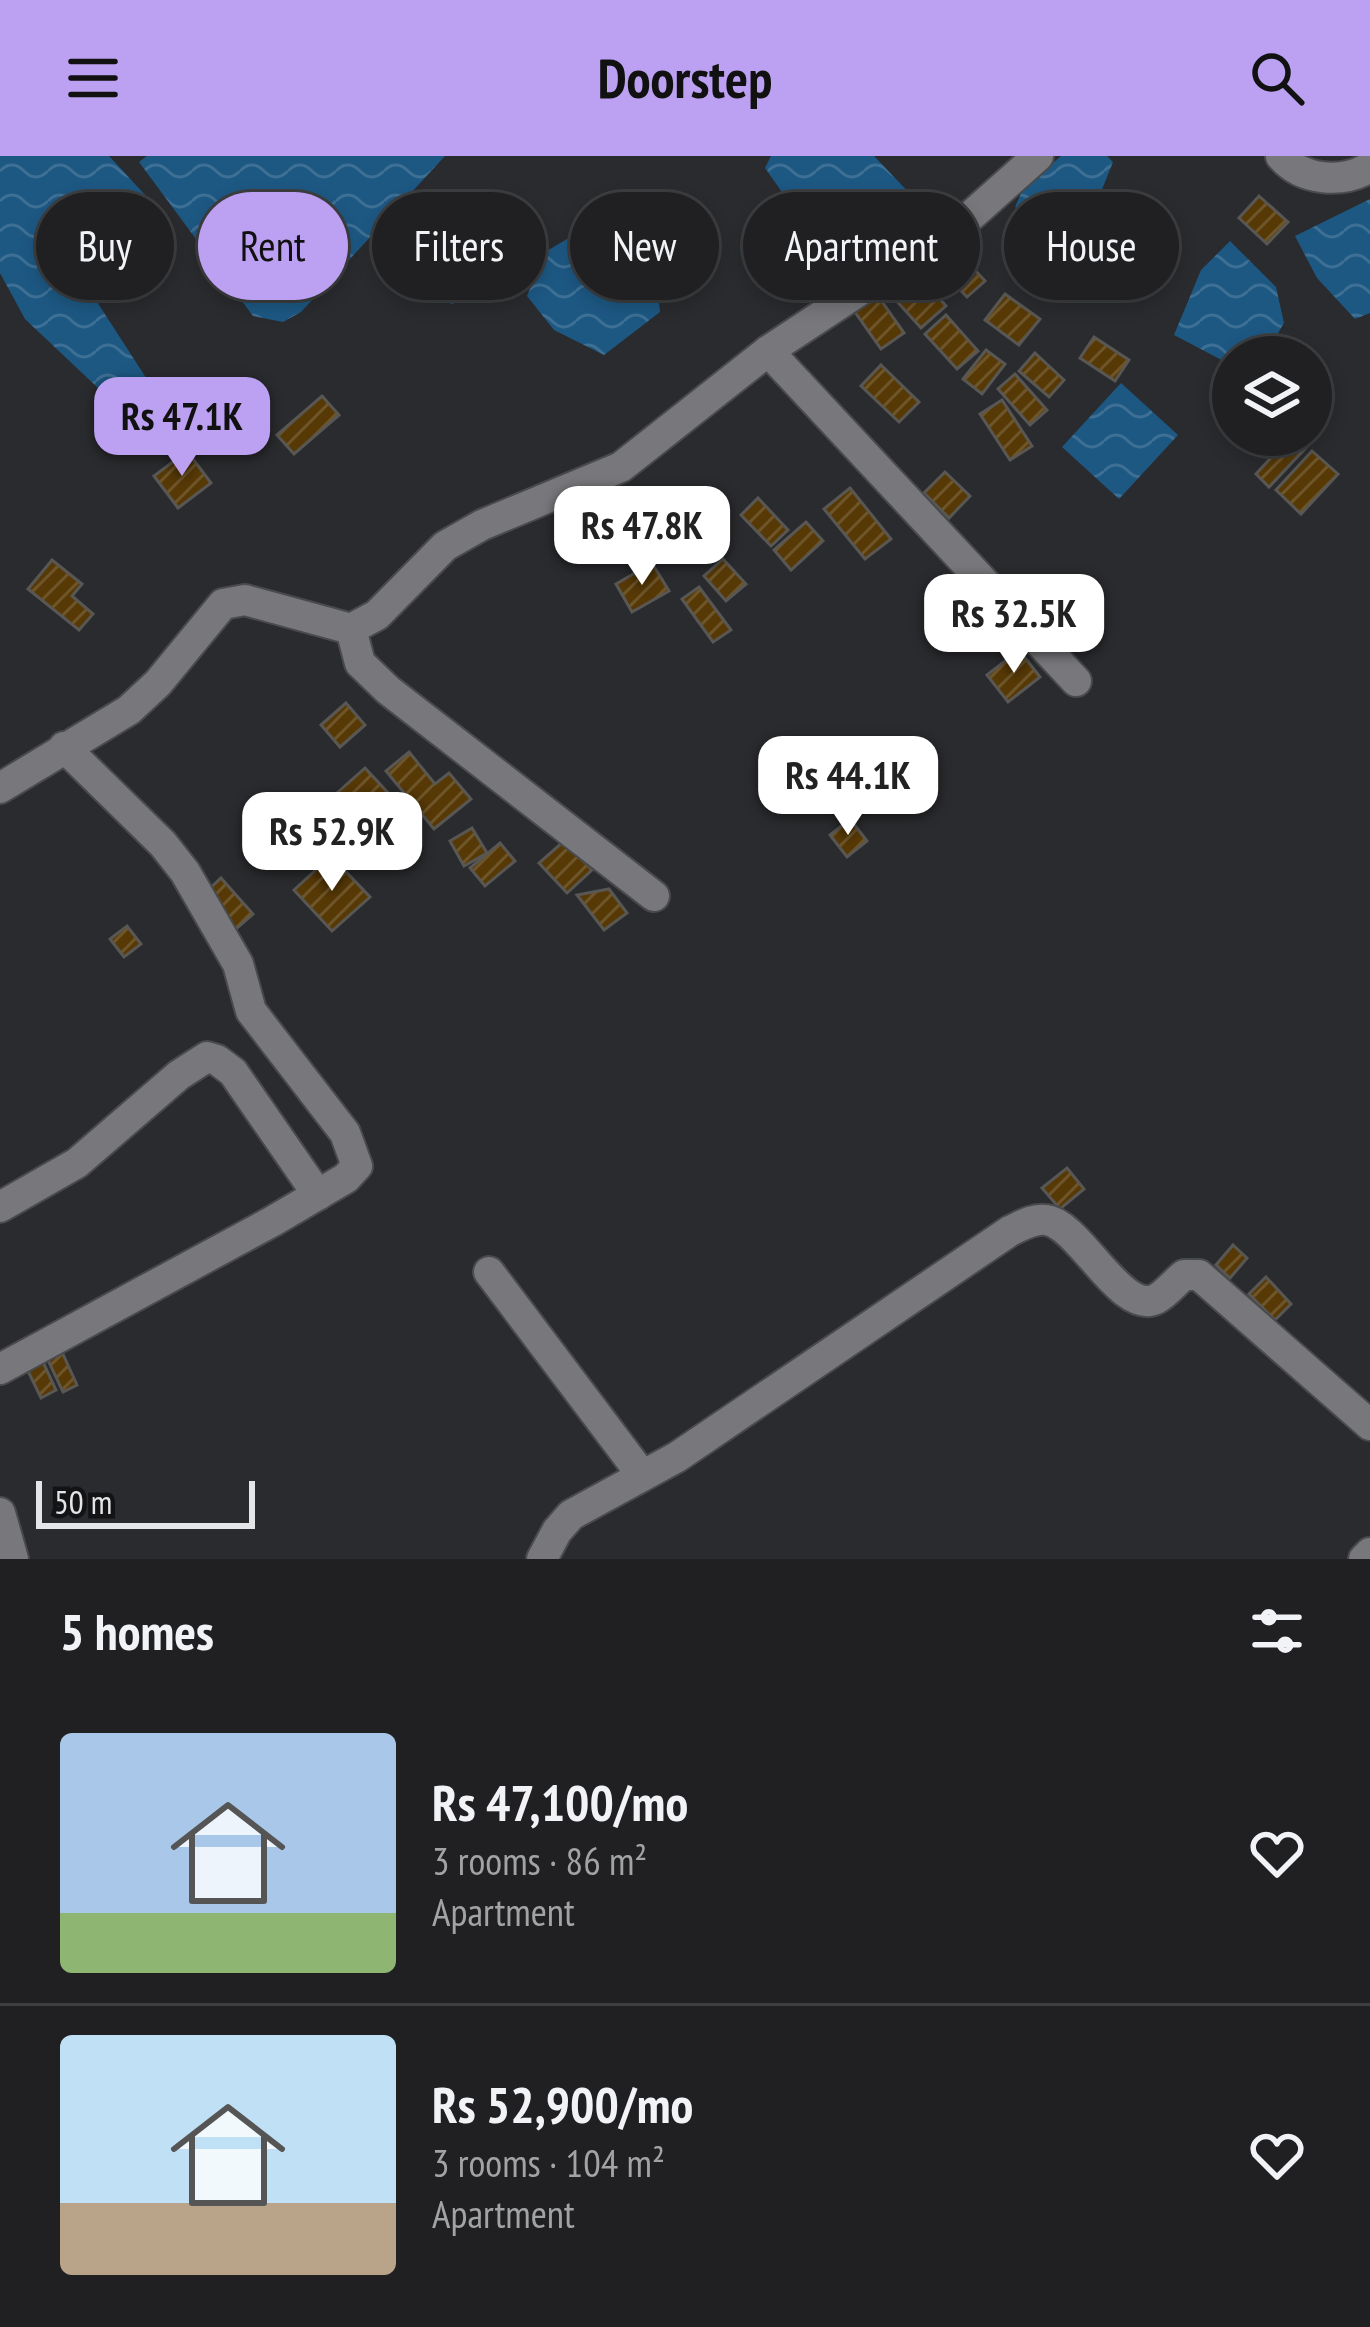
<!DOCTYPE html>
<html lang="en">
<head>
<meta charset="utf-8">
<style>
  body { margin:0; font-family:"PT Sans Narrow",sans-serif; background:#2d2d2f; color:#f1f3f6; height:100vh; display:flex; flex-direction:column; font-size:45px; white-space:nowrap }
  * { box-sizing:border-box; margin:0 }
  p { font-size:39px; color:#a2a3a5 }
  .icon { flex:none; width:66px; height:66px; fill:none; stroke:currentColor; stroke-width:2; stroke-linecap:round; stroke-linejoin:round }
  .map { position:relative; height:1403px; overflow:hidden }
  .panel { display:flex; flex-direction:column; background:#202022; flex:1 }
  .panel>* { flex:none }
  .top-card { position:absolute; left:36px; top:36px; width:1299px; height:108px; display:flex; gap:24px }
  .fabs { position:absolute; left:1212px; top:180px; display:grid; gap:24px }
  .fabs a { display:grid; place-items:center; width:120px; height:120px; border-radius:50%; background:#202022; box-shadow:0 6px 18px #0003,0 0 0 3px #3d3e40; font-size:60px }
  .scale { position:absolute; left:36px; bottom:30px; width:219px; box-sizing:border-box; padding-left:12px; border:6px solid #e4e5e7; border-top:0; font-size:33px; line-height:42px; white-space:nowrap; color:#e4e5e7; -webkit-text-stroke:9px #131315; paint-order:stroke }
  .price { position:absolute; translate:-50% -102px; padding:0 27px; border-radius:24px; background:#fff; color:#222; font-size:39px; line-height:78px; filter:drop-shadow(0 3px 6px #0008) }
  .price::after { content:''; position:absolute; left:50%; top:72px; width:36px; height:27px; margin-left:-18px; background:inherit; clip-path:polygon(0 0,100% 0,50% 100%) }
  .price.active { background:#bca0f2; color:#111 }
  ul { padding:0; list-style:none }
  li { display:flex; align-items:center; gap:36px; height:300px; padding:0 60px }
  li+li { border-top:3px solid #3d3e40 }
  li span { display:grid; place-items:center; flex:none; width:336px; height:240px; border-radius:12px; color:#555 }
  li>.icon { margin-inline-start:auto }
  span .icon { width:144px; height:144px; fill:#fffc; stroke-width:1 }
  li b { font-size:51px }
  h2 { display:flex; justify-content:space-between; align-items:center; height:144px; padding:0 60px; font-size:51px }
  .pill { padding:0 42px; border-radius:54px; background:#202022; box-shadow:0 6px 18px #0003,0 0 0 3px #3d3e40; font-size:42px; line-height:108px }
  .pill.active { background:#bca0f2; color:#111 }
  header { display:flex; justify-content:space-between; align-items:center; height:156px; padding:0 60px; background:#bca0f2; color:#111; font-size:54px; font-weight:600 }
  .map>svg:first-child { display:block }
  .water { fill:url(#water-waves) }
  .building { fill:url(#building-hatch); stroke:#595753; stroke-width:3 }
  .lines { fill:none; stroke-linecap:round; stroke-linejoin:round }
  .minor-casing { stroke:#494a4c; stroke-width:34 }
  .minor { stroke:#78787c; stroke-width:30 }
</style>
</head>
<body>
<header><svg class="icon" aria-label="menu" viewBox="0 0 24 24"><path d="M4 6h16M4 12h16M4 18h16"/></svg>Doorstep<svg class="icon" aria-label="search" viewBox="0 0 24 24"><circle cx="10" cy="10" r="6"/><path d="M15 15l6 6"/></svg></header>
<div class="map">
<svg width="1370" height="1403" viewBox="0 0 1370 1403">
  <defs>
    <pattern id="water-waves" width="16" height="10" patternUnits="userSpaceOnUse" patternTransform="scale(3)"><rect width="16" height="10" fill="#1d5883"/><path d="M0 5q4-4 8 0t8 0" fill="none" stroke="#3e7095"/></pattern>
    <pattern id="building-hatch" width="6" height="6" patternUnits="userSpaceOnUse" patternTransform="scale(3)"><rect width="6" height="6" fill="#573906"/><path d="M-1 1l2-2M0 6l6-6M5 7l2-2" fill="none" stroke="#6f562a"/></pattern>
  </defs>
  <rect width="100%" height="100%" fill="#2a2b2e"/>
  <g class="water">
    <polygon points="0,0 109,0 160,55 120,91 88,132 163,248 134,266 25,163 0,117"/>
    <polygon points="147,0 445,0 301,156 283,166 253,160 139,6"/>
    <polygon points="771,0 874,0 916,44 842,100 816,84 765,12"/>
    <polygon points="1061,0 1107,0 1113,6 1099,41 1060,76 1015,51 1023,33"/>
    <polygon points="444,40 506,117 502,135 451,148 396,85"/>
    <polygon points="1370,43 1370,157 1355,163 1317,122 1295,80"/>
    <polygon points="586,72 656,119 660,156 604,199 554,174 527,140 545,96"/>
    <polygon points="1230,85 1276,131 1284,167 1264,201 1233,201 1233,210 1174,179 1201,114"/>
    <polygon points="1121,227 1178,279 1119,343 1062,291"/>
  </g>
  <g class="building">
    <polygon points="1259,40 1288,66 1267,88 1239,62"/>
    <polygon points="962,100 985,125 967,141 944,117"/>
    <polygon points="918,119 946,150 921,172 893,141"/>
    <polygon points="1005,138 1040,163 1019,189 985,164"/>
    <polygon points="878,140 904,177 881,193 855,156"/>
    <polygon points="946,159 978,195 957,213 925,178"/>
    <polygon points="1094,181 1129,204 1115,225 1080,202"/>
    <polygon points="986,194 1005,208 982,238 963,223"/>
    <polygon points="1035,197 1064,224 1049,241 1019,215"/>
    <polygon points="881,209 919,246 899,266 861,230"/>
    <polygon points="1015,218 1047,254 1030,269 998,233"/>
    <polygon points="322,240 339,259 294,298 277,279"/>
    <polygon points="1002,244 1032,290 1010,304 980,258"/>
    <polygon points="1311,276 1316,281 1269,331 1256,318 1292,279"/>
    <polygon points="187,295 211,327 178,352 154,320"/>
    <polygon points="1312,295 1338,318 1301,358 1276,334"/>
    <polygon points="945,316 970,340 949,362 924,337"/>
    <polygon points="850,332 891,383 865,403 824,353"/>
    <polygon points="758,342 788,374 771,390 741,359"/>
    <polygon points="806,366 823,385 791,414 774,394"/>
    <polygon points="723,403 746,428 726,445 704,420"/>
    <polygon points="52,404 82,428 72,440 93,458 79,474 28,433"/>
    <polygon points="652,407 669,435 632,456 616,428"/>
    <polygon points="699,431 731,474 713,486 682,443"/>
    <polygon points="1019,494 1040,521 1008,546 987,519"/>
    <polygon points="346,547 365,569 340,591 321,569"/>
    <polygon points="409,596 435,628 449,617 471,643 434,673 386,615"/>
    <polygon points="365,612 390,639 353,671 329,644"/>
    <polygon points="850,663 867,685 847,701 830,679"/>
    <polygon points="472,672 487,697 464,710 450,685"/>
    <polygon points="564,685 592,714 567,737 539,707"/>
    <polygon points="500,687 515,705 485,730 470,712"/>
    <polygon points="331,700 370,741 332,775 294,734"/>
    <polygon points="221,722 253,758 236,773 204,738"/>
    <polygon points="609,733 627,757 604,774 577,739"/>
    <polygon points="127,770 141,788 124,801 110,783"/>
    <polygon points="1067,1012 1084,1033 1060,1053 1042,1032"/>
    <polygon points="1233,1089 1247,1102 1230,1122 1216,1109"/>
    <polygon points="1266,1121 1291,1148 1275,1164 1249,1138"/>
    <polygon points="62,1196 77,1229 63,1236 47,1202"/>
    <polygon points="43,1206 56,1234 41,1242 27,1213"/>
  </g>
  <g class="lines">
    <defs>
      <g id="minor">
        <path d="M1281,0C1302,25 1343,28 1370,11"/>
        <polyline points="768,195 1076,525"/>
        <polyline points="351,473 360,507 388,534 654,740"/>
        <polyline points="0,632 129,554 158,527 223,448 245,444 351,473 377,459 445,390 482,369 621,311 768,195 965,65 1038,0"/>
        <polyline points="0,1051 77,1007 179,919 207,901 217,904 233,916 318,1039"/>
        <polyline points="489,1116 642,1319"/>
        <polyline points="0,1213 273,1065 346,1022 357,1010 345,977 251,855 238,808 185,716 163,688 64,591"/>
        <polyline points="0,1357 13,1403"/>
        <path d="M542,1403L557,1375L571,1359L677,1301L1010,1075C1021,1070 1033,1062 1046,1064C1080,1068 1121,1160 1156,1143C1166,1138 1175,1126 1184,1119H1199L1370,1269"/>
        <polyline points="1364,1403 1370,1397"/>
      </g>
    </defs>
    <use href="#minor" class="minor-casing"/>
    <use href="#minor" class="minor"/>
  </g>
</svg>
<div class="fabs">
<a><svg class="icon" aria-label="layers" viewBox="0 0 24 24"><path d="M12 4l9 5-9 5-9-5zM3 14l9 5 9-5"/></svg></a>
</div>
<div class="scale">50 m</div>
<b class="price active" style="left:182px;top:323px">Rs 47.1K</b>
<b class="price" style="left:642px;top:432px">Rs 47.8K</b>
<b class="price" style="left:1014px;top:520px">Rs 32.5K</b>
<b class="price" style="left:848px;top:682px">Rs 44.1K</b>
<b class="price" style="left:332px;top:738px">Rs 52.9K</b>
<div class="top-card">
<a class="pill">Buy</a>
<a class="pill active">Rent</a>
<a class="pill">Filters</a>
<a class="pill">New</a>
<a class="pill">Apartment</a>
<a class="pill">House</a>
</div>
</div>
<section class="panel">
<h2>5 homes<svg class="icon" aria-label="filters" viewBox="0 0 24 24"><path d="M4 7h16M4 17h16"/><circle cx="9" cy="7" r="2"/><circle cx="15" cy="17" r="2"/></svg></h2>
<ul>
<li><span style="background:linear-gradient(#a9c7e8 75%,#8fb573 0)"><svg class="icon" aria-label="home" viewBox="0 0 24 24"><path d="M3 11l9-7 9 7M6 9v11h12V9"/></svg></span><div><b>Rs 47,100/mo</b><p>3 rooms · 86 m²</p><p>Apartment</p></div><svg class="icon" aria-label="heart" viewBox="0 0 24 24"><path d="M12 20l-8-8c-3-5 5-10 8-4 3-6 11-1 8 4z"/></svg></li>
<li><span style="background:linear-gradient(#bfe0f5 70%,#b9a48a 0)"><svg class="icon" aria-label="home" viewBox="0 0 24 24"><path d="M3 11l9-7 9 7M6 9v11h12V9"/></svg></span><div><b>Rs 52,900/mo</b><p>3 rooms · 104 m²</p><p>Apartment</p></div><svg class="icon" aria-label="heart" viewBox="0 0 24 24"><path d="M12 20l-8-8c-3-5 5-10 8-4 3-6 11-1 8 4z"/></svg></li>
</ul>
</section>
</body>
</html>
